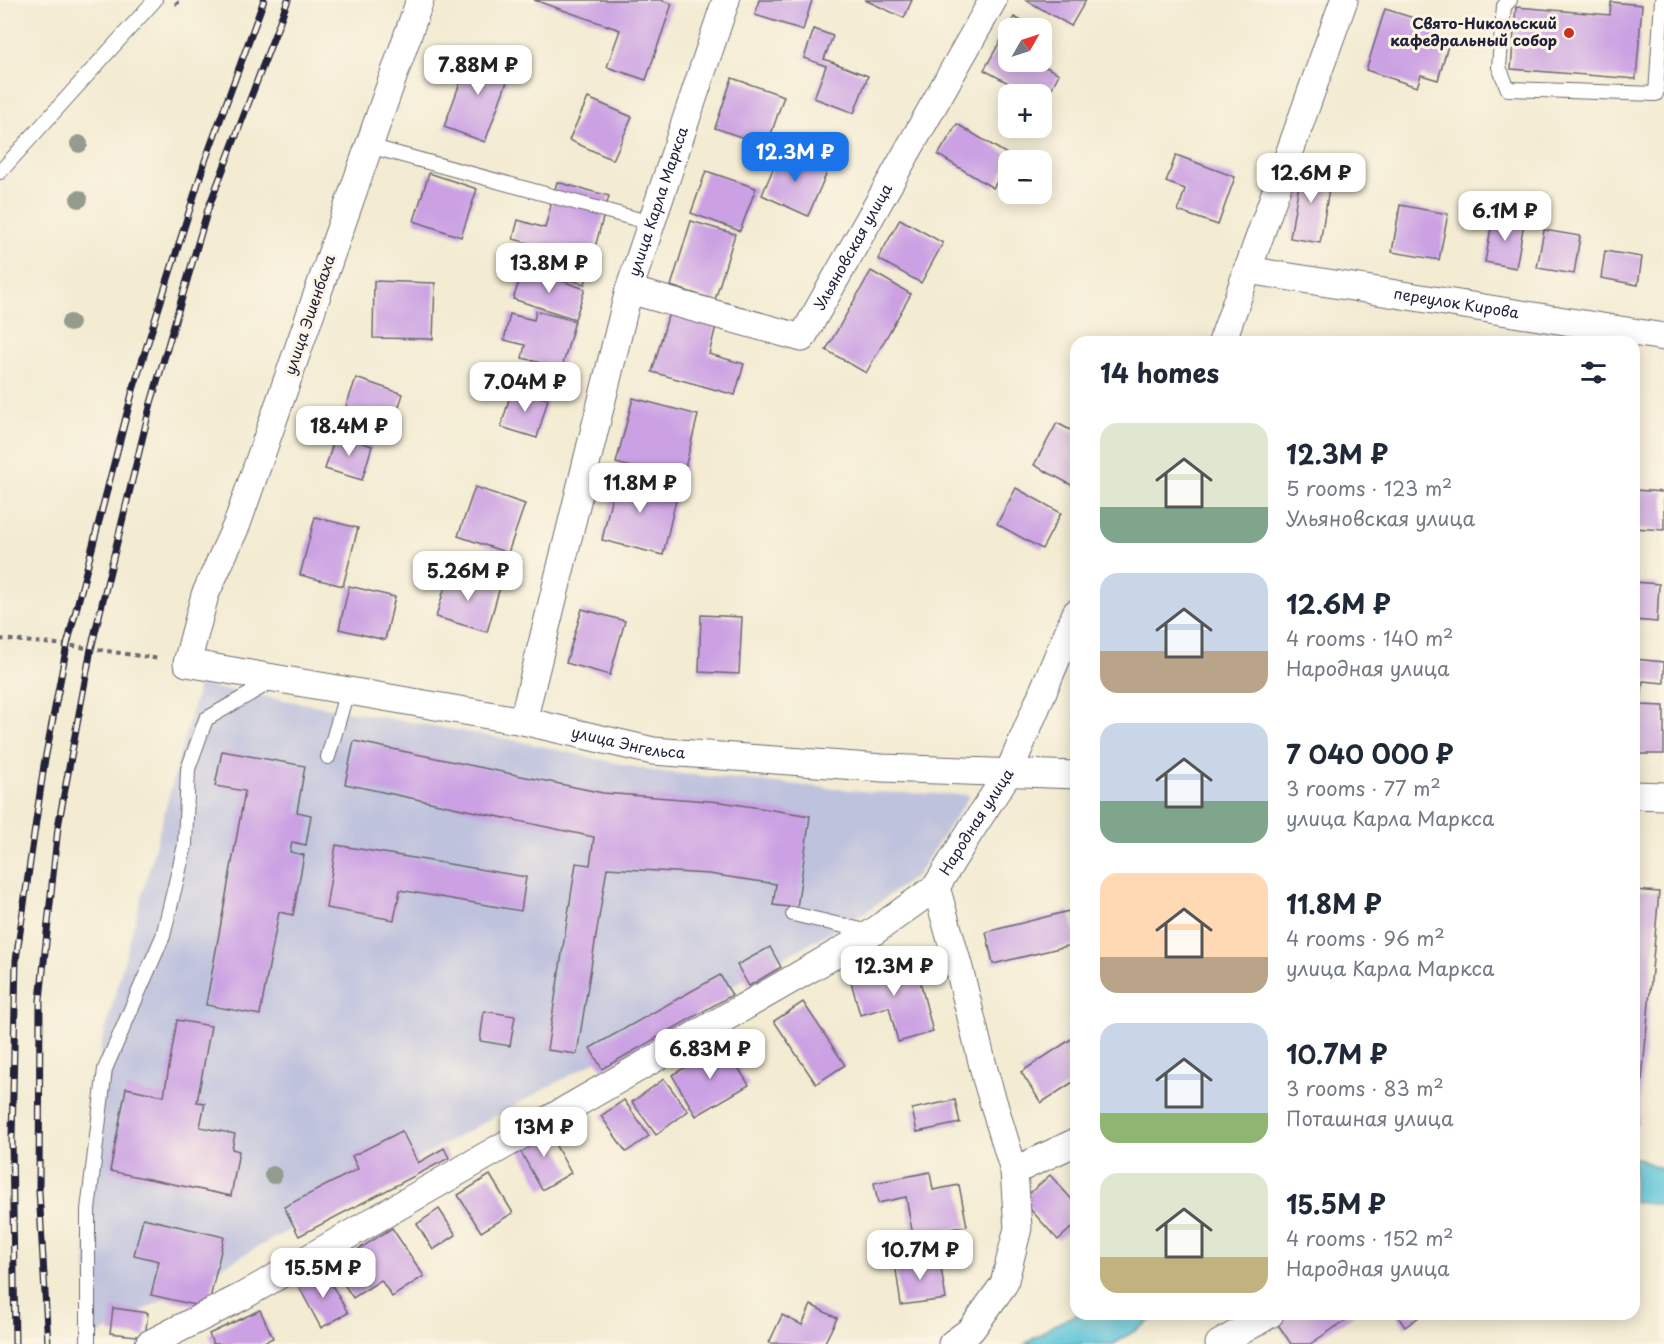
<!DOCTYPE html>
<html lang="en">
<head>
<meta charset="utf-8">
<style>
  body { margin:0; font-family:"Playpen Sans",sans-serif; background:#f6f6f7; color:#1f2937; height:100vh; display:flex; flex-direction:column; font-size:22px; white-space:nowrap }
  * { box-sizing:border-box; margin:0 }
  p { font-size:20px; color:#747a83 }
  .icon { flex:none; width:33px; height:33px; fill:none; stroke:currentColor; stroke-width:2; stroke-linecap:round; stroke-linejoin:round }
  .map { position:relative; flex:1; overflow:hidden }
  .panel { position:absolute; left:1070px; top:336px; width:570px; height:984px; display:flex; flex-direction:column; background:#fff; border-radius:18px; box-shadow:0 3px 15px #0003 }
  .panel>* { flex:none }
  .needle { width:39px; rotate:51deg }
  .controls { position:absolute; left:998px; top:18px; display:grid; gap:12px }
  .controls a { display:grid; place-items:center; width:54px; height:54px; border-radius:12px; background:#fff; box-shadow:0 3px 15px #0003; font-size:30px }
  .price { position:absolute; translate:-50% -51px; padding:0 14px; border-radius:12px; background:#fff; color:#222; font-size:20px; line-height:39px; filter:drop-shadow(0 2px 3px #0008) }
  .price::after { content:''; position:absolute; left:50%; top:36px; width:18px; height:14px; margin-left:-9px; background:inherit; clip-path:polygon(0 0,100% 0,50% 100%) }
  .price.active { background:#1a73e8; color:#fff }
  ul { padding:0; list-style:none }
  li { display:flex; align-items:center; gap:18px; height:150px; padding:0 30px }
  li span { display:grid; place-items:center; flex:none; width:168px; height:120px; border-radius:18px; color:#555 }
  li>.icon { margin-inline-start:auto }
  span .icon { width:72px; height:72px; fill:#fffc; stroke-width:1 }
  li b { font-size:26px }
  h2 { display:flex; justify-content:space-between; align-items:center; height:72px; padding:0 30px; font-size:26px }
  .map>svg:first-child { display:block }
  .industrial { fill:#bfc2dd }
  .water { fill:#5dc4da; stroke:#40738a; stroke-width:1.5 }
  .building { fill:#cba1e3 }
  .lines { fill:none; stroke-linecap:round; stroke-linejoin:round }
  .lane-casing { stroke:#6b6870; stroke-width:16 }
  .street-casing { stroke:#6b6870; stroke-width:29 }
  .path { stroke:#6b6870; stroke-width:4; stroke-dasharray:4.5 4.5; stroke-linecap:butt }
  .lane { stroke:#fff; stroke-width:14 }
  .street { stroke:#fff; stroke-width:27 }
  .rail-casing { stroke:#22223b; stroke-width:7 }
  .rail { stroke:#fcf5e5; stroke-width:4.5; stroke-dasharray:14; stroke-linecap:butt }
  .tree { fill:#949d8d }
  .poi-dot { fill:#c8321e; stroke:#fcf5e5; stroke-width:2 }
  .labels { text-anchor:middle; stroke-width:6; stroke-linejoin:round; paint-order:stroke }
  .poi-label { font-size:15px; font-weight:bold; fill:#22223b; stroke:#fcf5e5; text-anchor:end }
  .street-label { font-size:15px; fill:#22223b; stroke:#fcf5e5 }
</style>
</head>
<body>
<div class="map">
<svg width="1664" height="1344" viewBox="0 0 1664 1344">
  <rect width="100%" height="100%" fill="#fcf5e5"/>
  <filter id="ink" filterUnits="userSpaceOnUse"><feTurbulence type="fractalNoise" baseFrequency=".0167" numOctaves="2"/><feDisplacementMap in="SourceGraphic" scale="12" xChannelSelector="R" yChannelSelector="G"/><feConvolveMatrix kernelMatrix="1 2 1 2 8 2 1 2 1" color-interpolation-filters="sRGB"/></filter>
  <filter id="wash" filterUnits="userSpaceOnUse"><feTurbulence type="fractalNoise" baseFrequency=".008" numOctaves="4" result="noise"/><feDisplacementMap in="SourceGraphic" scale="24" xChannelSelector="R" yChannelSelector="G"/><feGaussianBlur stdDeviation="1.35" result="paint"/><feColorMatrix in="noise" values="0 0 0 0 0 0 0 0 0 0 0 0 0 0 0 0 0 1.4 0 .05"/><feComposite in="paint" operator="in"/></filter>
  <g filter="url(#wash)">
    <rect width="100%" height="100%" fill="#f3ebd2"/>
    <polygon class="industrial" points="199,685 518,741 652,771 872,792 970,795 917,875 866,912 91,1339 83,1214 101,1046"/>
    <g class="water">
      <polygon points="1634,1157 1664,1170 1664,1205 1634,1202"/>
      <polygon points="1077,1314 1161,1314 1114,1344 1025,1344 1054,1325"/>
    </g>
    <g id="blocks">
      <g class="building">
        <polygon points="534,0 661,0 672,4 646,80 607,67 620,30"/>
        <polygon points="759,0 812,0 803,30 755,15"/>
        <polygon points="865,0 912,0 904,18"/>
        <polygon points="1026,0 1086,0 1071,26"/>
        <polygon points="1611,2 1642,5 1636,79 1511,69 1516,7 1610,15"/>
        <polygon points="1385,9 1439,26 1436,38 1449,42 1438,80 1421,75 1417,87 1366,70"/>
        <polygon points="1014,17 1034,28 1008,28 1008,62 1037,62 1059,74 1044,103 1041,101 1041,94 1029,94 984,70"/>
        <polygon points="814,29 833,36 824,59 868,76 854,113 814,98 826,66 804,58"/>
        <polygon points="472,50 513,65 485,142 444,127"/>
        <polygon points="732,78 784,96 767,146 715,128"/>
        <polygon points="588,98 632,117 613,160 569,140"/>
        <polygon points="957,124 1012,157 1010,160 1008,160 1008,164 993,188 938,155"/>
        <polygon points="781,150 828,170 808,216 762,195"/>
        <polygon points="1176,155 1235,177 1218,225 1178,211 1185,189 1166,182"/>
        <polygon points="1302,166 1332,171 1320,243 1290,238"/>
        <polygon points="706,171 756,188 740,231 691,213"/>
        <polygon points="429,173 477,189 461,237 414,221"/>
        <polygon points="557,182 609,196 585,284 537,272 544,247 513,239 518,220 545,228"/>
        <polygon points="1400,205 1448,214 1439,260 1392,252"/>
        <polygon points="1493,217 1524,223 1516,268 1485,262"/>
        <polygon points="900,219 943,243 921,283 878,259"/>
        <polygon points="691,221 735,234 715,300 671,286"/>
        <polygon points="1544,230 1580,236 1574,274 1537,268"/>
        <polygon points="1605,251 1642,257 1638,285 1601,278"/>
        <polygon points="524,268 585,289 575,319 513,299"/>
        <polygon points="871,271 911,294 866,373 826,350"/>
        <polygon points="374,281 435,283 433,339 373,338"/>
        <polygon points="670,309 717,322 709,354 744,364 735,395 652,372"/>
        <polygon points="536,311 575,321 562,368 522,358 525,345 504,340 510,314 534,320"/>
        <polygon points="356,378 403,394 390,434 342,418"/>
        <polygon points="512,389 548,399 537,438 501,427"/>
        <polygon points="633,398 698,415 682,480 616,463"/>
        <polygon points="1057,423 1076,433 1075,487 1034,465"/>
        <polygon points="336,434 372,446 362,480 325,469"/>
        <polygon points="617,473 679,487 663,555 602,540"/>
        <polygon points="475,487 525,504 508,553 458,536"/>
        <polygon points="1016,488 1061,513 1042,549 997,524"/>
        <polygon points="1634,490 1664,492 1664,530 1634,528"/>
        <polygon points="315,517 358,528 343,586 300,575"/>
        <polygon points="449,573 500,587 487,632 436,617"/>
        <polygon points="1634,582 1659,584 1657,622 1634,620"/>
        <polygon points="349,586 395,597 385,640 339,629"/>
        <polygon points="582,609 625,621 610,675 566,663"/>
        <polygon points="701,615 742,617 739,674 699,672"/>
        <polygon points="1634,659 1664,662 1664,683 1643,681 1641,705 1664,706 1664,754 1634,754 1636,705 1634,704"/>
        <polygon points="354,741 603,793 721,802 810,816 797,908 773,905 776,884 709,874 607,868 577,1054 547,1050 576,863 590,865 594,837 345,784"/>
        <polygon points="222,751 305,766 297,812 311,815 306,845 292,842 290,852 304,855 293,915 279,912 260,1015 206,1005 245,791 215,786"/>
        <polygon points="336,845 526,877 521,911 400,890 394,920 326,908"/>
        <polygon points="1634,890 1659,892 1638,1125 1634,1124"/>
        <polygon points="1069,911 1076,937 1076,944 993,964 986,932"/>
        <polygon points="770,947 781,967 749,986 737,965"/>
        <polygon points="914,957 933,1032 898,1042 889,1007 860,1015 849,974"/>
        <polygon points="720,975 732,995 602,1069 590,1048"/>
        <polygon points="803,1002 845,1065 816,1084 774,1021"/>
        <polygon points="484,1011 515,1016 510,1046 480,1041"/>
        <polygon points="177,1020 211,1026 197,1102 205,1103 200,1127 235,1134 232,1149 239,1151 231,1196 110,1171 126,1088 164,1096"/>
        <polygon points="1076,1036 1076,1080 1041,1103 1021,1072"/>
        <polygon points="724,1045 749,1085 696,1116 672,1075"/>
        <polygon points="664,1079 688,1111 656,1135 632,1102"/>
        <polygon points="624,1100 649,1136 626,1152 601,1116"/>
        <polygon points="955,1100 960,1123 917,1132 912,1109"/>
        <polygon points="545,1126 571,1173 542,1190 516,1143"/>
        <polygon points="402,1131 418,1163 444,1148 449,1158 299,1236 284,1207 358,1169 352,1156"/>
        <polygon points="930,1172 933,1190 959,1185 967,1226 913,1236 906,1197 878,1203 874,1183"/>
        <polygon points="490,1175 513,1213 481,1232 458,1195"/>
        <polygon points="1050,1175 1076,1204 1076,1224 1058,1240 1022,1200"/>
        <polygon points="439,1209 456,1235 433,1250 417,1224"/>
        <polygon points="143,1218 224,1237 208,1308 151,1295 159,1261 134,1255"/>
        <polygon points="392,1228 424,1276 392,1297 381,1280 353,1298 332,1266"/>
        <polygon points="939,1256 946,1299 901,1305 895,1263"/>
        <polygon points="324,1271 348,1313 321,1328 298,1285"/>
        <polygon points="811,1305 837,1318 824,1344 769,1343 782,1315 802,1325"/>
        <polygon points="113,1308 148,1313 145,1337 110,1333"/>
        <polygon points="260,1310 273,1338 260,1344 213,1344 209,1334"/>
        <polygon points="1271,1314 1355,1314 1310,1344 1291,1344"/>
        <polygon points="1396,1314 1423,1314 1405,1327"/>
      </g>
    </g>
  </g>
  <g filter="url(#ink)">
    <use href="#blocks" fill-opacity="0" stroke="#6b6870" stroke-width="1.5"/>
    <g class="lines">
      <defs>
        <g id="lane">
          <polyline points="1510,0 1504,6 1499,67 1508,89 1656,94 1662,0"/>
          <polyline points="369,146 651,223"/>
          <polyline points="0,172 155,0"/>
          <polyline points="328,757 347,691"/>
          <polyline points="793,914 870,932"/>
          <polyline points="88,1344 88,1210 105,1069 163,936 185,845 188,769 206,719 274,680"/>
        </g>
        <g id="street">
          <path id="s1" d="M420,0L237,524L205,595L187,663L523,721L653,751L883,768L1076,775"/>
          <path id="s2" d="M1247,270L1664,337"/>
          <path id="s3" d="M629,290L802,338L993,0"/>
          <polyline points="1222,342 1344,0"/>
          <path id="s4" d="M523,721L629,290L726,0"/>
          <polyline points="1634,795 1664,796"/>
          <polyline points="936,887 959,968 986,1078 1014,1171"/>
          <path id="s5" d="M149,1344L243,1296L872,933L936,887L971,830L1009,772L1076,613"/>
          <polyline points="952,1344 971,1330 1004,1284 1018,1228 1014,1171 1076,1142"/>
          <polyline points="1219,1344 1270,1314"/>
        </g>
      </defs>
      <use href="#lane" class="lane-casing"/>
      <use href="#street" class="street-casing"/>
      <g class="path">
        <polyline points="175,4 183,0"/>
        <polyline points="0,639 67,645 160,659"/>
      </g>
      <use href="#lane" class="lane"/>
      <use href="#street" class="street"/>
      <defs>
        <g id="rail">
          <polyline points="15,1344 12,1138 16,960 44,765 67,645 133,390 205,161 264,0"/>
          <polyline points="48,1344 39,1191 40,1000 58,827 91,649 151,403 208,209 288,0"/>
        </g>
      </defs>
      <use href="#rail" class="rail-casing"/>
      <use href="#rail" class="rail"/>
    </g>
    <g class="tree">
      <circle cx="79" cy="144" r="9"/>
      <circle cx="79" cy="199" r="9"/>
      <circle cx="70" cy="323" r="9"/>
      <circle cx="273" cy="1175" r="9"/>
    </g>
  </g>
  <circle class="poi-dot" cx="1569" cy="33" r="6"/>
  <g class="labels">
    <g class="poi-label">
      <text x="1557" y="29">Свято-Никольский<tspan x="1557" dy="17">кафедральный собор</tspan></text>
    </g>
    <g class="street-label">
      <text dy="5" stroke="none"><textPath href="#s4" startOffset="537">улица Карла Маркса</textPath></text>
      <text dy="5" stroke="none"><textPath href="#s3" startOffset="284">Ульяновская улица</textPath></text>
      <text dy="5" stroke="none"><textPath href="#s2" startOffset="212">переулок Кирова</textPath></text>
      <text transform="translate(310 315) rotate(-71)" y="5">улица Эшенбаха</text>
      <text dy="5" stroke="none"><textPath href="#s1" startOffset="1152">улица Энгельса</textPath></text>
      <text dy="5" stroke="none"><textPath href="#s5" startOffset="987">Народная улица</textPath></text>
    </g>
  </g>
</svg>
<div class="controls">
<a><svg class="needle" viewBox="-14 -14 28 28"><path d="M0-13l5 13h-10z" fill="#e53935"/><path d="M0 13l5-13h-10z" fill="#747a83"/></svg></a>
<a>+</a>
<a>−</a>
</div>
<b class="price" style="left:478px;top:96px">7.88M ₽</b>
<b class="price active" style="left:795px;top:183px">12.3M ₽</b>
<b class="price" style="left:1311px;top:204px">12.6M ₽</b>
<b class="price" style="left:1505px;top:242px">6.1M ₽</b>
<b class="price" style="left:549px;top:294px">13.8M ₽</b>
<b class="price" style="left:525px;top:413px">7.04M ₽</b>
<b class="price" style="left:349px;top:457px">18.4M ₽</b>
<b class="price" style="left:640px;top:514px">11.8M ₽</b>
<b class="price" style="left:468px;top:602px">5.26M ₽</b>
<b class="price" style="left:894px;top:997px">12.3M ₽</b>
<b class="price" style="left:710px;top:1080px">6.83M ₽</b>
<b class="price" style="left:544px;top:1158px">13M ₽</b>
<b class="price" style="left:920px;top:1281px">10.7M ₽</b>
<b class="price" style="left:323px;top:1299px">15.5M ₽</b>
<section class="panel">
<h2>14 homes<svg class="icon" aria-label="filters" viewBox="0 0 24 24"><path d="M4 7h16M4 17h16"/><circle cx="9" cy="7" r="2"/><circle cx="15" cy="17" r="2"/></svg></h2>
<ul>
<li><span style="background:linear-gradient(#dfe7d0 70%,#7fa58c 0)"><svg class="icon" aria-label="home" viewBox="0 0 24 24"><path d="M3 11l9-7 9 7M6 9v11h12V9"/></svg></span><div><b>12.3M ₽</b><p>5 rooms · 123 m²</p><p>Ульяновская улица</p></div></li>
<li><span style="background:linear-gradient(#c9d6e8 65%,#b9a48a 0)"><svg class="icon" aria-label="home" viewBox="0 0 24 24"><path d="M3 11l9-7 9 7M6 9v11h12V9"/></svg></span><div><b>12.6M ₽</b><p>4 rooms · 140 m²</p><p>Народная улица</p></div></li>
<li><span style="background:linear-gradient(#c9d6e8 65%,#7fa58c 0)"><svg class="icon" aria-label="home" viewBox="0 0 24 24"><path d="M3 11l9-7 9 7M6 9v11h12V9"/></svg></span><div><b>7 040 000 ₽</b><p>3 rooms · 77 m²</p><p>улица Карла Маркса</p></div></li>
<li><span style="background:linear-gradient(#ffd9b3 70%,#b9a48a 0)"><svg class="icon" aria-label="home" viewBox="0 0 24 24"><path d="M3 11l9-7 9 7M6 9v11h12V9"/></svg></span><div><b>11.8M ₽</b><p>4 rooms · 96 m²</p><p>улица Карла Маркса</p></div></li>
<li><span style="background:linear-gradient(#c9d6e8 75%,#8fb573 0)"><svg class="icon" aria-label="home" viewBox="0 0 24 24"><path d="M3 11l9-7 9 7M6 9v11h12V9"/></svg></span><div><b>10.7M ₽</b><p>3 rooms · 83 m²</p><p>Поташная улица</p></div></li>
<li><span style="background:linear-gradient(#dfe7d0 70%,#c2b280 0)"><svg class="icon" aria-label="home" viewBox="0 0 24 24"><path d="M3 11l9-7 9 7M6 9v11h12V9"/></svg></span><div><b>15.5M ₽</b><p>4 rooms · 152 m²</p><p>Народная улица</p></div></li>
</ul>
</section>
</div>
</body>
</html>
